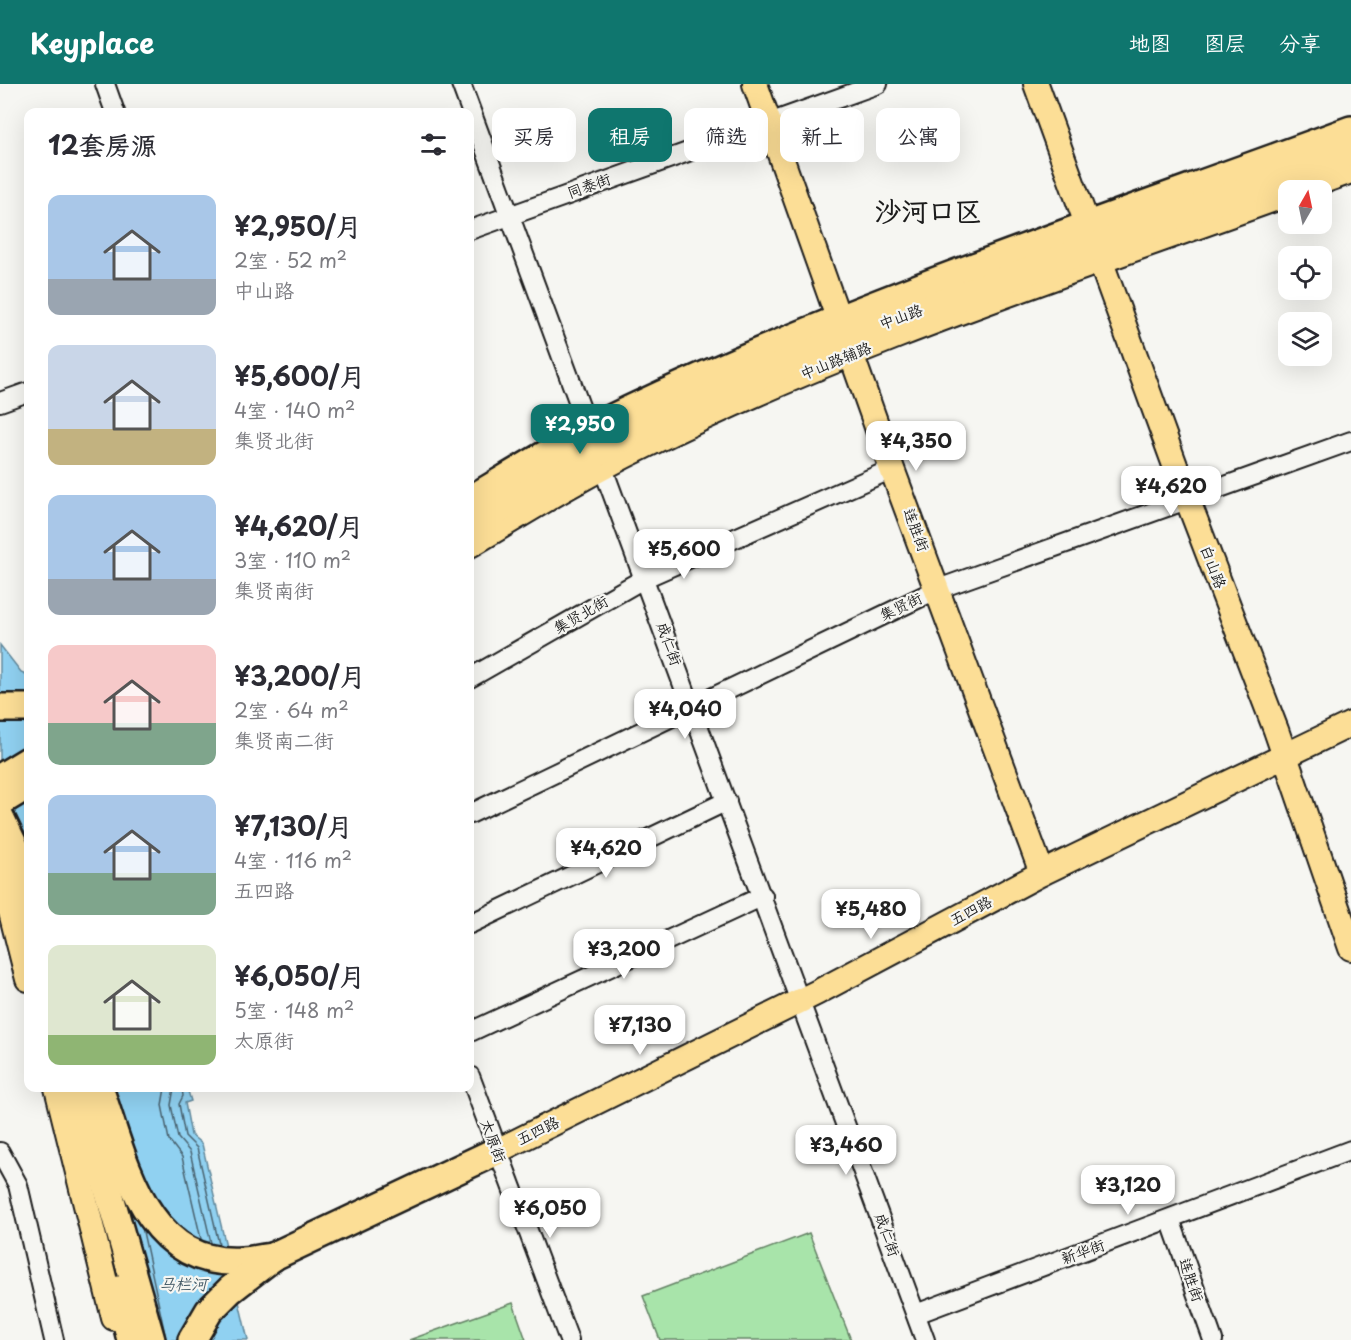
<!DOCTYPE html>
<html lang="zh">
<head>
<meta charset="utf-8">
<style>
  body { margin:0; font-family:"Playpen Sans","LXGW WenKai TC",sans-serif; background:#f7f7f7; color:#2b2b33; height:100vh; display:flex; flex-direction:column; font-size:22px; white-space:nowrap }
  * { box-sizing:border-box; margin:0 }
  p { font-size:20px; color:#7c7c81 }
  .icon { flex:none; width:33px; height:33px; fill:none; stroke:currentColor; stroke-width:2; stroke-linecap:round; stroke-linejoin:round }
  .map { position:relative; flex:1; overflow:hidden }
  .drawer { position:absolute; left:24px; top:24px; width:450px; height:984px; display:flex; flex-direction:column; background:#fff; border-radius:12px; box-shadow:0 6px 24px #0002 }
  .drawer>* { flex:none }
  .top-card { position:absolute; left:492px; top:24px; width:570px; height:54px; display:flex; gap:12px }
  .needle { width:39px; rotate:9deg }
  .buttons { position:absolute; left:1278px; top:96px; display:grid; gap:12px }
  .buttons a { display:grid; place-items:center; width:54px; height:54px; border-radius:12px; background:#fff; box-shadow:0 6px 24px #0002; font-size:30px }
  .price { position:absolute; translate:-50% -51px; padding:0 14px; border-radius:12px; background:#fff; color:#222; font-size:20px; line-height:39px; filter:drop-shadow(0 2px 3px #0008) }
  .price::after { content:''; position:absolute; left:50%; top:36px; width:18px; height:14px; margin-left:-9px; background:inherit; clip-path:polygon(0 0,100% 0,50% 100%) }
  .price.selected { background:#0f766e; color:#fff }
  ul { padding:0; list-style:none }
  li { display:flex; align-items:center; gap:18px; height:150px; padding:0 24px }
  li span { display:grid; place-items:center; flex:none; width:168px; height:120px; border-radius:12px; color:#555 }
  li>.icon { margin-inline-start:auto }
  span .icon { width:72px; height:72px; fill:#fffc; stroke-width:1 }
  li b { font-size:26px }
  h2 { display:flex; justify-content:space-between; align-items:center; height:72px; padding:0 24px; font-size:26px }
  .tag { padding:0 21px; border-radius:12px; background:#fff; box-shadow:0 6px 24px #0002; font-size:21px; line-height:54px }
  .tag.selected { background:#0f766e; color:#fff }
  header { display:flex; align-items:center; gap:36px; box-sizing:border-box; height:84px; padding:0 30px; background:#0f766e; color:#fff }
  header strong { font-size:28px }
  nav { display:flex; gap:33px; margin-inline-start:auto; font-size:21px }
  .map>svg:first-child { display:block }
  .green { fill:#a8e4aa; stroke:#628063; stroke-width:1.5 }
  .water { fill:#90d1f1; stroke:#62899c; stroke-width:1.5 }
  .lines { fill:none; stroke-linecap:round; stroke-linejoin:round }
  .shore { stroke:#4a6471; stroke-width:1.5 }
  .minor-casing { stroke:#1c1c1c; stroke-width:22 }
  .major-casing { stroke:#1c1c1c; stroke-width:28 }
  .highway-casing { stroke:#1c1c1c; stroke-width:32 }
  .minor { stroke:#f6f6f2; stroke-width:18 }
  .major { stroke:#fcde96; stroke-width:24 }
  .highway { stroke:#fcde96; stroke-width:27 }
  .labels { text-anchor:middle; stroke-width:4.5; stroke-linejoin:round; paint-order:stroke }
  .street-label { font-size:15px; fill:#1c1c1c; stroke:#f6f6f2 }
  .water-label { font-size:16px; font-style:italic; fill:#455b67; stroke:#f6f6f2 }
  .town-label { font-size:27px; font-weight:bold; fill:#1c1c1c; stroke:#f6f6f2 }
</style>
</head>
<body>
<header>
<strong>Keyplace</strong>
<nav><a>地图</a><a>图层</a><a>分享</a></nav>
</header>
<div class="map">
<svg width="1351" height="1256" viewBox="0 0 1351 1256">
  <rect width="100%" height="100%" fill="#f6f6f2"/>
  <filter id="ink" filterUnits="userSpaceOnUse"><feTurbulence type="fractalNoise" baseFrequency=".0167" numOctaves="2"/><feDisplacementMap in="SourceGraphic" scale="12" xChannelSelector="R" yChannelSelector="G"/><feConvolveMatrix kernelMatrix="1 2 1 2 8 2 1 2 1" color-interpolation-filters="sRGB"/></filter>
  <g filter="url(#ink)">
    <g class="green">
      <polygon points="809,1149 851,1256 660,1256 643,1212"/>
      <polygon points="513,1219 526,1256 409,1256"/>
    </g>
    <g class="water">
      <polygon points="0,561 21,588 28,591 28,778 0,715"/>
      <polygon points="88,1004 187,1004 191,1017 185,1019 191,1051 202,1060 248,1256 143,1256"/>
    </g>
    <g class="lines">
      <g class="shore">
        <polyline points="165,1004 162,1021 169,1056 182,1073 201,1155"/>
        <polyline points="174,1004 171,1021 178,1054 190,1068 211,1159"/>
        <polyline points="182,1004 183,1012 179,1020 185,1052 197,1064 219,1160"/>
        <polyline points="142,1143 165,1250"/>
      </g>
      <defs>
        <g id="minor">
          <polyline points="105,0 115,28"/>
          <polyline points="461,0 925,1256"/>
          <polyline points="470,146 878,0"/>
          <polyline points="0,318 28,308"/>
          <polyline points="470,594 645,494 892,385"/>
          <polyline points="470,730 938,505 1351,357"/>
          <polyline points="470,840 727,717"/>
          <polyline points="470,948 763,812"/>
          <polyline points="470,992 569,1256"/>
          <polyline points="0,1068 18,1101 54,1256"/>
          <polyline points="1170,1135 1213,1256"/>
          <polyline points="916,1230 1351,1066"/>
        </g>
        <g id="major">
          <polyline points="755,0 892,385 1042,789"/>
          <polyline points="1036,0 1188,417 1276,646 1351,864"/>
          <polyline points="1298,106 1351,87"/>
          <path d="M470,461C527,427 583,392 643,363C848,260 1073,188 1288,110"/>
          <polyline points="0,801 11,828 28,895"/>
          <polyline points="57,1004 114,1234"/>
          <polyline points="497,1067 818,908 1042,789 1351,640"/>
        </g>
        <g id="highway">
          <path d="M470,416C522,385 574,352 629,326C862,216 1109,135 1351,46"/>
          <polyline points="470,442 637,346 821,264 1351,67"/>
          <polyline points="0,624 28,624"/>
          <polyline points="0,694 28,677"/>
          <polyline points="0,718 28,701"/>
          <polyline points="0,733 26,787"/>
          <polyline points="0,769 20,812 28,839"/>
          <polyline points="79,1004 151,1256"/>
          <path d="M99,1004C124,1074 144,1183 241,1177C252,1177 262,1174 273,1173"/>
          <polyline points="119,1206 131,1256"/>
          <polyline points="192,1256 209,1227 230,1206 274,1172 497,1067"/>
        </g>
      </defs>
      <use href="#minor" class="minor-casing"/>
      <use href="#major" class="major-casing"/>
      <use href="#highway" class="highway-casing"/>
      <use href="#minor" class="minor"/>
      <use href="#major" class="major"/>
      <use href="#highway" class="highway"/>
    </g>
  </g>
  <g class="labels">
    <g class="street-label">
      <text transform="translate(589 102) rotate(-20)" y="5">同泰街</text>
      <text transform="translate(901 233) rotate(-20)" y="5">中山路</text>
      <text transform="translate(836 277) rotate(-22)" y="5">中山路辅路</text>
      <text transform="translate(916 446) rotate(69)" y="5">连胜街</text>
      <text transform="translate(1213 483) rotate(69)" y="5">白山路</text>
      <text transform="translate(901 523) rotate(-26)" y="5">集贤街</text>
      <text transform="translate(581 531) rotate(-30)" y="5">集贤北街</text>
      <text transform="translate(669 560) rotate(70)" y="5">成仁街</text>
      <text transform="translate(971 827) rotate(-28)" y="5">五四路</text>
      <text transform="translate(538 1047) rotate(-26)" y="5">五四路</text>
      <text transform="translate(493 1057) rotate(69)" y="5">太原街</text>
      <text transform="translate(887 1151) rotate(70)" y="5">成仁街</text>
      <text transform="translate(1083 1168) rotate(-20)" y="5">新华街</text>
      <text transform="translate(1191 1196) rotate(71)" y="5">连胜街</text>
    </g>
    <g class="water-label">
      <text x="183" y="1206">马栏河</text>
    </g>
    <g class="town-label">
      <text x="928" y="137">沙河口区</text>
    </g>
  </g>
</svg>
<div class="buttons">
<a><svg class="needle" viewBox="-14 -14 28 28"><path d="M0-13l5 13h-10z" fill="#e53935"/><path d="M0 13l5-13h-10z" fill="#7c7c81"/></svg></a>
<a><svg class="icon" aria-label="locate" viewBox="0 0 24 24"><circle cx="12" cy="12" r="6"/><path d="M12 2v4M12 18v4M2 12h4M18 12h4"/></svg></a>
<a><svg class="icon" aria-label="layers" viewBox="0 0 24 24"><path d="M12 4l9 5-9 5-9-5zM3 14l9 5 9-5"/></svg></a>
</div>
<b class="price selected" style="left:580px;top:371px">¥2,950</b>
<b class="price" style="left:916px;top:388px">¥4,350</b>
<b class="price" style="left:1171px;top:433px">¥4,620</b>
<b class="price" style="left:684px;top:496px">¥5,600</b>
<b class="price" style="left:685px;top:656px">¥4,040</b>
<b class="price" style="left:606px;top:795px">¥4,620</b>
<b class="price" style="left:871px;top:856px">¥5,480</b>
<b class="price" style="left:624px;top:896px">¥3,200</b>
<b class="price" style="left:640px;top:972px">¥7,130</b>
<b class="price" style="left:846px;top:1092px">¥3,460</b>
<b class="price" style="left:1128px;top:1132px">¥3,120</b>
<b class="price" style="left:550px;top:1155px">¥6,050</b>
<div class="top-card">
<a class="tag">买房</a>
<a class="tag selected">租房</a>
<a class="tag">筛选</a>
<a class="tag">新上</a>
<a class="tag">公寓</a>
</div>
<section class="drawer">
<h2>12套房源<svg class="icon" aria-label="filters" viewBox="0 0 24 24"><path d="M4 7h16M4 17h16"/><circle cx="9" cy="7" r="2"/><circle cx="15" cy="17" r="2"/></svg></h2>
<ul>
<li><span style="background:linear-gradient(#a9c7e8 70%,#9aa5b1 0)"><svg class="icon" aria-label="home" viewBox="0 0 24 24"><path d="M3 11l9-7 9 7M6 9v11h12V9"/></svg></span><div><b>¥2,950/月</b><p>2室 · 52 m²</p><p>中山路</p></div></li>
<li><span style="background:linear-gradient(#c9d6e8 70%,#c2b280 0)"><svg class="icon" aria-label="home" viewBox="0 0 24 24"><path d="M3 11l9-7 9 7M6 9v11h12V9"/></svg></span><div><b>¥5,600/月</b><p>4室 · 140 m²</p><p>集贤北街</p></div></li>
<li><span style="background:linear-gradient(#a9c7e8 70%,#9aa5b1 0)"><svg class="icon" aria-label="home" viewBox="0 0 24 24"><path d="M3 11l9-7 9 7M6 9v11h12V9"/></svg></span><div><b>¥4,620/月</b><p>3室 · 110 m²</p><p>集贤南街</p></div></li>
<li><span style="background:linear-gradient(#f6c9c9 65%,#7fa58c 0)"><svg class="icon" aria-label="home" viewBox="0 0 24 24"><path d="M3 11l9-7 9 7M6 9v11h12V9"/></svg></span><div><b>¥3,200/月</b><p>2室 · 64 m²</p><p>集贤南二街</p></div></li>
<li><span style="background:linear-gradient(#a9c7e8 65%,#7fa58c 0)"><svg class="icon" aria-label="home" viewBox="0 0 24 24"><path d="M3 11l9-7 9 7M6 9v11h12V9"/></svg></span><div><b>¥7,130/月</b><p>4室 · 116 m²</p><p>五四路</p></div></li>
<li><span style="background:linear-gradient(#dfe7d0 75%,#8fb573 0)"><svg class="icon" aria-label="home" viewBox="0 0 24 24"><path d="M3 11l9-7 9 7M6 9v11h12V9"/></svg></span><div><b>¥6,050/月</b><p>5室 · 148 m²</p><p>太原街</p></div></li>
</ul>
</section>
</div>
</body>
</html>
